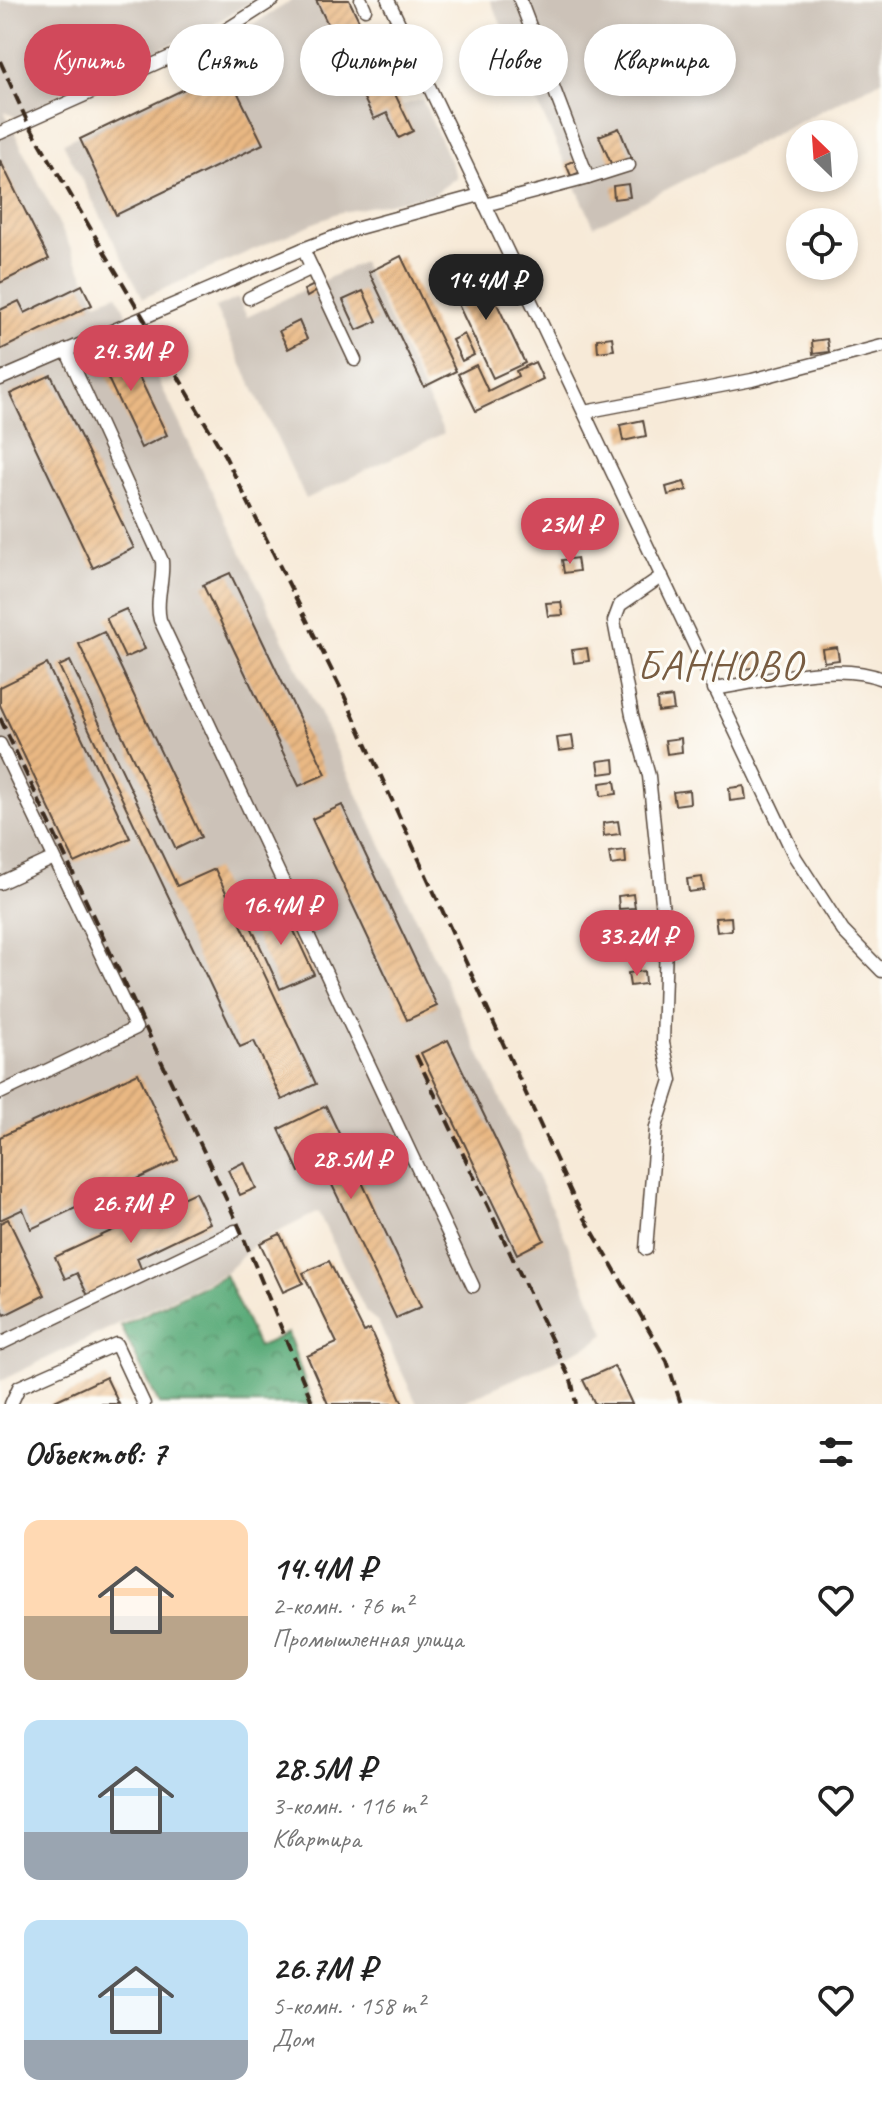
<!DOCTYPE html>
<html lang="ru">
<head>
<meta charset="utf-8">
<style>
  body { margin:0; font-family:Caveat,sans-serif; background:#f2f2f2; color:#222; height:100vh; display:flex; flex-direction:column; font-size:30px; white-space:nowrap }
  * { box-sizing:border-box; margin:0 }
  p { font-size:26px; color:#767676 }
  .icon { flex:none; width:44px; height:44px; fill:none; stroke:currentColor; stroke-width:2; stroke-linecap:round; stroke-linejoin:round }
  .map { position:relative; height:1404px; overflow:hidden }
  .panel { display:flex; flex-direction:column; background:#fff; flex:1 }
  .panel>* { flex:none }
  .hud { position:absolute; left:24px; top:24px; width:834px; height:72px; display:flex; gap:16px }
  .needle { width:52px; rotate:335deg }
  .tools { position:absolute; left:786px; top:120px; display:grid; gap:16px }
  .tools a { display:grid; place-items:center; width:72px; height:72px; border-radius:50%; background:#fff; box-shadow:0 4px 12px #0003; font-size:40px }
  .price { position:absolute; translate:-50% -68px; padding:0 18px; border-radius:28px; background:#d1495b; color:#fff; font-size:26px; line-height:52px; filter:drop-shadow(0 2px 4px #0008) }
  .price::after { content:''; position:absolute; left:50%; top:48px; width:24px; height:18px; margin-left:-12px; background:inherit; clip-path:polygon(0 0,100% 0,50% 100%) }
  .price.current { background:#222; color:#fff }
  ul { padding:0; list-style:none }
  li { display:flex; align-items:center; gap:24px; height:200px; padding:0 24px }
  li span { display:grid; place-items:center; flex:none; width:224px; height:160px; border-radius:16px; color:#555 }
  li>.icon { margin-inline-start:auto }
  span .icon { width:96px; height:96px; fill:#fffc; stroke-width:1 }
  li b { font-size:34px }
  h2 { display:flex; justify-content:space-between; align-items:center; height:96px; padding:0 24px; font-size:34px }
  .pill { padding:0 28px; border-radius:36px; background:#fff; box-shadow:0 4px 12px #0003; font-size:28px; line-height:72px }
  .pill.current { background:#d1495b; color:#fff }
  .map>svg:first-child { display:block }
  .industrial { fill:#ccc2b8 }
  .forest { fill:url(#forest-crowns); stroke:#4c6b4c; stroke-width:2 }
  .building { fill:url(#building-hatch) }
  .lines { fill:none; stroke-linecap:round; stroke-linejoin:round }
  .minor-casing { stroke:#57473a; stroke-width:15 }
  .minor { stroke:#fff; stroke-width:12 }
  .rail { stroke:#3b2a1e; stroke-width:4; stroke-dasharray:12 6; stroke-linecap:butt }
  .labels { text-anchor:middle; stroke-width:6; stroke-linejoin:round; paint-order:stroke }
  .neighbourhood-label { font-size:42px; letter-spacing:2px; fill:#785c41; stroke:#fdfcf7 }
</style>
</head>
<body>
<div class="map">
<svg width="882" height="1404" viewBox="0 0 882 1404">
  <defs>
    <pattern id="forest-crowns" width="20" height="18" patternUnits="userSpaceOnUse" patternTransform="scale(2)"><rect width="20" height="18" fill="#5cac7a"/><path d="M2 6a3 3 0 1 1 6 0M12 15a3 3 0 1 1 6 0" fill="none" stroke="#4d8c63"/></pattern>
    <pattern id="building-hatch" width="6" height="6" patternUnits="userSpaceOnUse" patternTransform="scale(2)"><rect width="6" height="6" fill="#e9b883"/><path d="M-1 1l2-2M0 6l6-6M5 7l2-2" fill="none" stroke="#c99e71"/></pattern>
  </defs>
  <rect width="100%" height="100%" fill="#fdfcf7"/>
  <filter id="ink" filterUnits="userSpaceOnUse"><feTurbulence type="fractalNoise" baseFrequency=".0125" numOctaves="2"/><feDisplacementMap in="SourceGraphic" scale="16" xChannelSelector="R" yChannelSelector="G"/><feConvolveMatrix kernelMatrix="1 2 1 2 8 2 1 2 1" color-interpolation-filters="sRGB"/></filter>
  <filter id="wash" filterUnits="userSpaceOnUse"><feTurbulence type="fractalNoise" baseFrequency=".006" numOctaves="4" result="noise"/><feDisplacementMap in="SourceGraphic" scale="32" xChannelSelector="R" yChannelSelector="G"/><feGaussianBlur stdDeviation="1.8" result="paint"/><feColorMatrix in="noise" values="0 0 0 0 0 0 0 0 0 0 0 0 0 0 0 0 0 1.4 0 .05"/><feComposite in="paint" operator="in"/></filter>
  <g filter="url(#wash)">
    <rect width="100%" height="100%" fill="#f7ead8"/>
    <g class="industrial">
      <polygon points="0,0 254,0 209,27 50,98 49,103 17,118 4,111 97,302 117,294 323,721 559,1223 605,1334 592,1344 458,1404 417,1404 378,1322 366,1312 318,1212 256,1243 226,1272 0,1381"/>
      <polygon points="293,0 349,0 401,106 422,99 457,177 434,194 337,213 143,298 63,143 251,52 242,31"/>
      <polygon points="490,0 882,0 882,80 594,226"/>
      <polygon points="362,262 444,433 306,499 215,308 238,298 247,317"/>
    </g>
    <polygon class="forest" points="225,1275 258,1347 288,1333 312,1404 159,1404 121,1326"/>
    <g id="blocks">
      <g class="building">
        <polygon points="316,0 349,0 413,131 399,138 387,113 374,119"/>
        <polygon points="226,69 263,144 116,215 80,139"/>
        <polygon points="619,128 632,160 613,168 599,136"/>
        <polygon points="0,160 49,259 0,283"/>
        <polygon points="575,160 581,172 571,176 566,164"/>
        <polygon points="628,184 630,197 614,199 613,186"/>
        <polygon points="401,256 456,371 424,387 369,272"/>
        <polygon points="479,266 525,363 493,378 447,281"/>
        <polygon points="82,285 92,305 0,350 0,310 19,301 25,313"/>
        <polygon points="314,285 317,291 307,297 304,290"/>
        <polygon points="363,291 377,321 357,330 343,300"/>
        <polygon points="299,321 307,339 288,349 279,331"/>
        <polygon points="464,334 474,355 462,361 452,340"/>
        <polygon points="612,337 614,350 598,352 597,339"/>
        <polygon points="121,339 167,435 141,448 95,351"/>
        <polygon points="827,339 829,352 813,354 812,341"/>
        <polygon points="535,362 543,379 476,411 458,374 476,365 488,391 518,376 516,371"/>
        <polygon points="51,375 134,548 93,568 10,394"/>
        <polygon points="643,420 646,436 623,441 620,425"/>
        <polygon points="684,482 687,490 668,495 666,487"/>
        <polygon points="570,512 571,526 556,528 554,514"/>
        <polygon points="577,558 579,571 564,573 562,560"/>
        <polygon points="230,573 326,774 299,786 203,585"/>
        <polygon points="561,602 563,615 548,616 546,603"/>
        <polygon points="126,609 145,649 125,658 106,618"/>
        <polygon points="104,632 201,837 176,849 79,644"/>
        <polygon points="837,647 839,660 824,662 822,649"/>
        <polygon points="587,648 589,661 574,663 572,650"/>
        <polygon points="757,654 759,667 744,669 742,656"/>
        <polygon points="70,661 177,886 215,869 316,1084 282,1100 254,1041 240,1047 59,666"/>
        <polygon points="47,664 130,838 75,863 0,705 0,687"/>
        <polygon points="672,697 674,710 658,712 657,699"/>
        <polygon points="572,736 574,749 559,751 557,738"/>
        <polygon points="681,738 682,752 667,754 665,740"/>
        <polygon points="614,759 615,772 600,774 598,761"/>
        <polygon points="615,781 617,794 601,796 600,783"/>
        <polygon points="744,786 746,799 730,801 729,788"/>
        <polygon points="689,790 690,803 675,805 673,792"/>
        <polygon points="342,805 437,1006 407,1020 312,819"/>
        <polygon points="618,821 620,834 604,836 603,823"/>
        <polygon points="625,850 626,863 611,865 609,852"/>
        <polygon points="702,877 704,890 689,892 687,879"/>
        <polygon points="633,894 635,908 619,909 618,896"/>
        <polygon points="282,905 314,974 280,989 248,920"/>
        <polygon points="731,917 732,930 717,932 715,918"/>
        <polygon points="644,971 645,984 630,986 628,973"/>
        <polygon points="448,1040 544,1240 517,1254 421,1053"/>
        <polygon points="138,1073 178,1160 31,1229 23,1209 0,1220 0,1137"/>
        <polygon points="326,1106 421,1307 396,1318 321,1162 299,1172 279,1129"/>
        <polygon points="244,1162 256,1188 240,1195 228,1170"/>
        <polygon points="195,1192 210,1223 137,1258 142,1271 88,1296 77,1273 65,1279 55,1257"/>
        <polygon points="8,1219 45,1295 5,1315 0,1305 0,1223"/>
        <polygon points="280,1234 303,1283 283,1292 260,1243"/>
        <polygon points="329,1261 364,1332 370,1329 403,1404 328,1404 307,1356 337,1343 303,1273"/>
        <polygon points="614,1366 632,1404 595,1404 583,1380"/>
        <polygon points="106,1377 119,1404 48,1404"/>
      </g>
    </g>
  </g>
  <g filter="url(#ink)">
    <use href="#blocks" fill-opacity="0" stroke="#57473a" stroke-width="2"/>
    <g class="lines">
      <defs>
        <g id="minor">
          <polyline points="361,0 365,9"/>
          <polyline points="388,0 795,857 843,931 882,971"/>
          <polyline points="0,133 215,37 273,0"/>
          <polyline points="588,178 629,165"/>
          <polyline points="485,205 588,178 520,0"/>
          <polyline points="303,249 355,360"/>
          <polyline points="249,298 312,268"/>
          <path d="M66,350L162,561C164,582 155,600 160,620L473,1286"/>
          <polyline points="0,379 303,249 355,229 480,195"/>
          <polyline points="584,412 752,380 882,346"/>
          <path d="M714,689C762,682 837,660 882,679"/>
          <polyline points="0,744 136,1028 0,1093"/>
          <polyline points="0,883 54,858"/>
          <polyline points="646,1249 656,1127 671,1080 663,1043 666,941 649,776 632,715 614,621 620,605 662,576"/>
          <polyline points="0,1344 235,1231"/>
          <polyline points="11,1404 19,1387 116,1344 144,1404"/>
        </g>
      </defs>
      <use href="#minor" class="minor-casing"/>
      <use href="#minor" class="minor"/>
      <g class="rail">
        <polyline points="0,61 27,121 225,456 343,693 575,1201 667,1361 681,1404"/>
        <polyline points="0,718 237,1222 313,1404"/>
        <polyline points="416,1055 572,1383 576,1404"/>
      </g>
    </g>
  </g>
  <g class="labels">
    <g class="neighbourhood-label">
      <text x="720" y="679">БАННОВО</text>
    </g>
  </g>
</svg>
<div class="tools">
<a><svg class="needle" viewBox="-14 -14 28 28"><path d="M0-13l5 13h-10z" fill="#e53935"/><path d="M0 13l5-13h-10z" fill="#767676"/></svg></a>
<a><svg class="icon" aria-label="locate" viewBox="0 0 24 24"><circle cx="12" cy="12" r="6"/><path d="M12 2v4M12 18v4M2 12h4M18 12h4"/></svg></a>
</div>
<b class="price current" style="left:486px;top:322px">14.4M ₽</b>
<b class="price" style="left:131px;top:393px">24.3M ₽</b>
<b class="price" style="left:570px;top:566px">23M ₽</b>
<b class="price" style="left:281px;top:947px">16.4M ₽</b>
<b class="price" style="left:637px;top:978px">33.2M ₽</b>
<b class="price" style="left:351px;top:1201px">28.5M ₽</b>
<b class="price" style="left:131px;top:1245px">26.7M ₽</b>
<div class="hud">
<a class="pill current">Купить</a>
<a class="pill">Снять</a>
<a class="pill">Фильтры</a>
<a class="pill">Новое</a>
<a class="pill">Квартира</a>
</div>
</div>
<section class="panel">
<h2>Объектов: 7<svg class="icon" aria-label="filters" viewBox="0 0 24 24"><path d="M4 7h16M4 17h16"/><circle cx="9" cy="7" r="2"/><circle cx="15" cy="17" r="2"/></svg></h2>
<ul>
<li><span style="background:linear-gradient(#ffd9b3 60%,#b9a48a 0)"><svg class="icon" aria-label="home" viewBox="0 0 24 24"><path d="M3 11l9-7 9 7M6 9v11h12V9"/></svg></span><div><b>14.4M ₽</b><p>2-комн. · 76 m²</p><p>Промышленная улица</p></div><svg class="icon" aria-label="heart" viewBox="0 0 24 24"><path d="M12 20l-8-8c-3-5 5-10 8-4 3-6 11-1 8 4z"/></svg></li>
<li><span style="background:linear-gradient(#bfe0f5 70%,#9aa5b1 0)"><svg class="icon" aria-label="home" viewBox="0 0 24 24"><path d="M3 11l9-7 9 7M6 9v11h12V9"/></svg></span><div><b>28.5M ₽</b><p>3-комн. · 116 m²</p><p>Квартира</p></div><svg class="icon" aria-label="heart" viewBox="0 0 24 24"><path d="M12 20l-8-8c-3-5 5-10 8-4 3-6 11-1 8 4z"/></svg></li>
<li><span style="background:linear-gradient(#bfe0f5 75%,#9aa5b1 0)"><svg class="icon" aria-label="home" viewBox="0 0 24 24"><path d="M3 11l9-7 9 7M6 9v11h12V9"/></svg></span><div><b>26.7M ₽</b><p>5-комн. · 158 m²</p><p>Дом</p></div><svg class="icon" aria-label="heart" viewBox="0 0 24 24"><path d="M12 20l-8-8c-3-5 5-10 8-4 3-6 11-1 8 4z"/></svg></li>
</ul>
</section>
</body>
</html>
